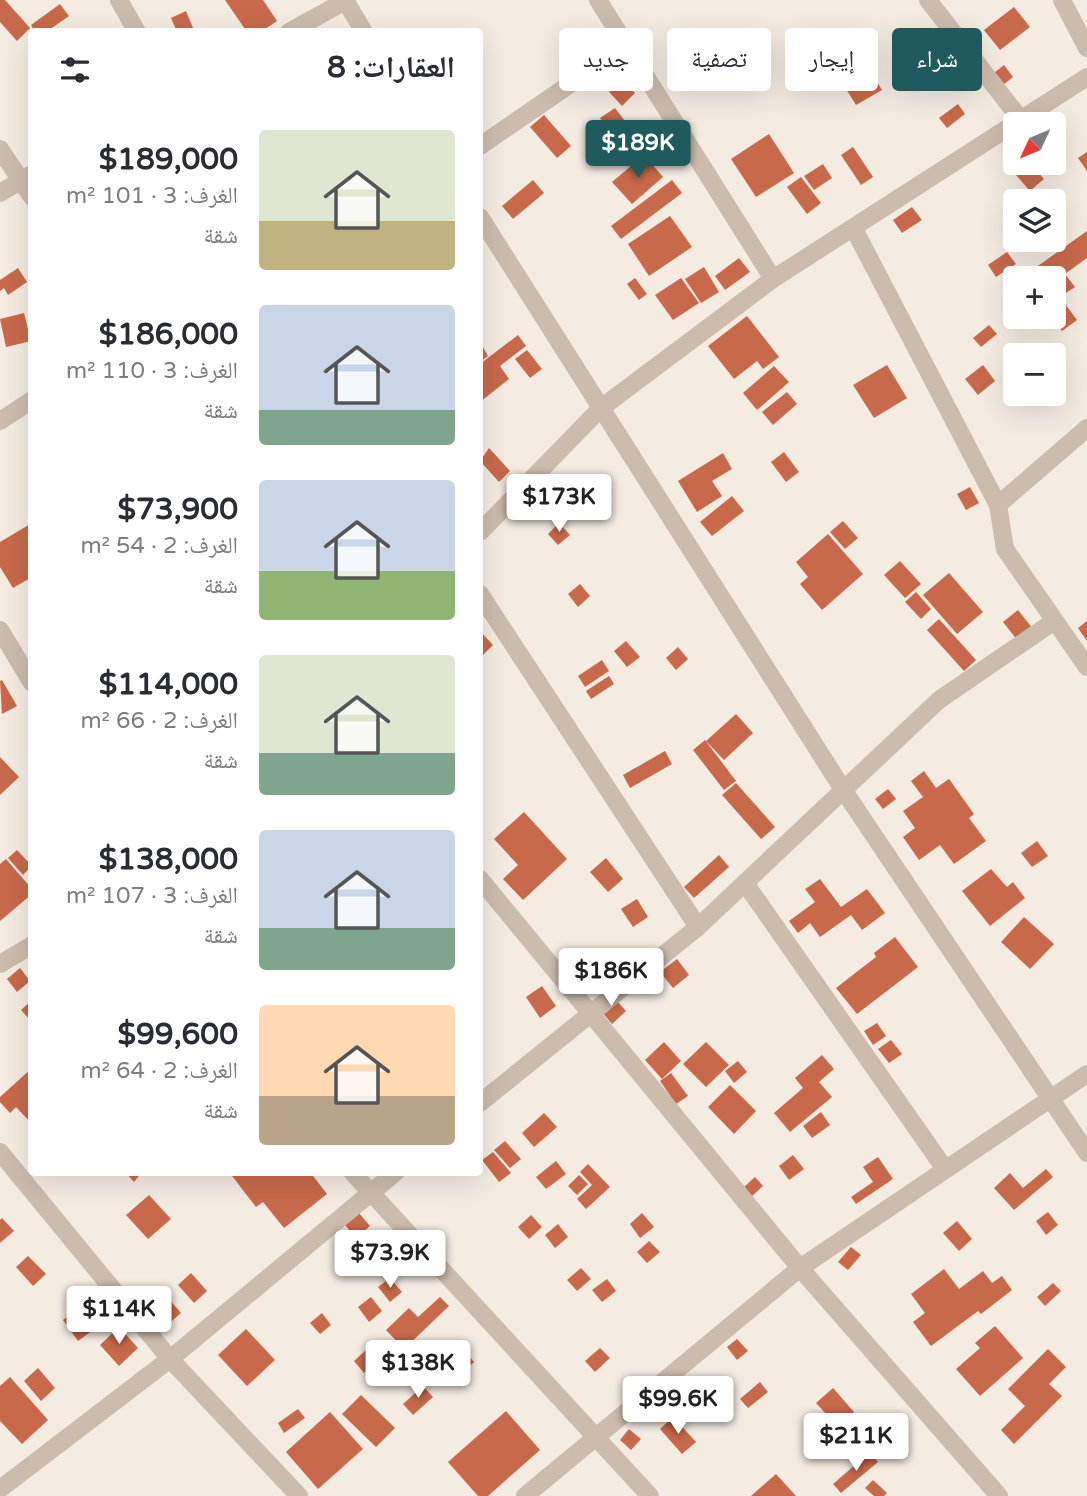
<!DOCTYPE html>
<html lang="ar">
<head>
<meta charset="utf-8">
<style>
  body { margin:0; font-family:"Varela Round","Noto Naskh Arabic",sans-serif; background:#f7f7f7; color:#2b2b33; direction:rtl; height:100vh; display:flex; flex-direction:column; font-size:26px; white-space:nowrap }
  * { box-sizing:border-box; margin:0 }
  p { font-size:23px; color:#7c7c81 }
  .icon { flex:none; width:38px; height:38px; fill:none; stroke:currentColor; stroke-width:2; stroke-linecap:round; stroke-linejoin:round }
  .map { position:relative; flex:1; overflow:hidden; direction:ltr }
  .details { position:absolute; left:28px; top:28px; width:455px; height:1148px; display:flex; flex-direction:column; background:#fff; border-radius:7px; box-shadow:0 7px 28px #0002; direction:rtl }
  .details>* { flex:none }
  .hud { position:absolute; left:504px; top:28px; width:478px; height:63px; direction:rtl; display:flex; gap:14px }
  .needle { width:46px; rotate:226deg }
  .controls { position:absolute; left:1003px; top:112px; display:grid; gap:14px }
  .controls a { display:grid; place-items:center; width:63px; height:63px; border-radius:7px; background:#fff; box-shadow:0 7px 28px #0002; font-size:35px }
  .price { position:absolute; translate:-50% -60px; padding:0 16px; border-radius:7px; background:#fff; color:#222; font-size:23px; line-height:46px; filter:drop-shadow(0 2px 4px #0008) }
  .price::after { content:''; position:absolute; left:50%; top:42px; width:21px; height:16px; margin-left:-10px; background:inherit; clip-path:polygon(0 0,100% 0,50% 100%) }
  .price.current { background:#1f5a5e; color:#fff }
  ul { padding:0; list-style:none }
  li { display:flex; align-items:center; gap:21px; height:175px; padding:0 28px }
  li span { display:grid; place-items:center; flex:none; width:196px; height:140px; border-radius:7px; color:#555 }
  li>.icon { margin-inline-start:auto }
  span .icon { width:84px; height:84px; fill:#fffc; stroke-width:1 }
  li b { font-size:30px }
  h2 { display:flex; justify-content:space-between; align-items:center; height:84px; padding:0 28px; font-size:30px }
  .chip { padding:0 24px; border-radius:7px; background:#fff; box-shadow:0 7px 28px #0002; font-size:24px; line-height:63px }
  .chip.current { background:#1f5a5e; color:#fff }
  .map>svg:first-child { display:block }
  .building { fill:#c8694b }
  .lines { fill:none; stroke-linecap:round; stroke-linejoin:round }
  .street { stroke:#cdbbac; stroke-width:18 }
</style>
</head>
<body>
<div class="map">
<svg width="1087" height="1496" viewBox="0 0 1087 1496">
  <rect width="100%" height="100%" fill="#f4ebe1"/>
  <g class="building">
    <polygon points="0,0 5,0 30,28 17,41 0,22"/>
    <polygon points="225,0 263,0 277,21 261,32 247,32"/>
    <polygon points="60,4 69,16 46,32 35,32 31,25"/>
    <polygon points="1014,7 1030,27 1000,50 984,30"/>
    <polygon points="186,11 193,28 177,32 171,18"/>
    <polygon points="867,65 882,90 856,105 841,81"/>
    <polygon points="1004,65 1013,77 1003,85 994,73"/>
    <polygon points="970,70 977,78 960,90 954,82"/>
    <polygon points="623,80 635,93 622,106 609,92"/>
    <polygon points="958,104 965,114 947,128 939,118"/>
    <polygon points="615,108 625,121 610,132 600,118"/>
    <polygon points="544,115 571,146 557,158 530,127"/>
    <polygon points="769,134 794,173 756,197 731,159"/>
    <polygon points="853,147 873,177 861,185 841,155"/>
    <polygon points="1087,152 1087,171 1078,158"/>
    <polygon points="644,155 663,177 632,204 612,182"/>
    <polygon points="1030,163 1044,179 1030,191 1016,175"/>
    <polygon points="823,164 832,178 814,190 804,176"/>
    <polygon points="801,177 821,203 807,214 787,187"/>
    <polygon points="533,180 544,193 513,219 502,206"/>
    <polygon points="672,180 682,193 621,239 611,226"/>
    <polygon points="912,207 922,220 902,233 893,220"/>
    <polygon points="670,216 692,247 649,276 628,244"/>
    <polygon points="1087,231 1087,258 1065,274 1075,287 1060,297 1077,320 1062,331 1052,317 1054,278 1021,278"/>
    <polygon points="1007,252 1016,264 996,277 988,265"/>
    <polygon points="739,258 750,272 725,290 715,276"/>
    <polygon points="704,267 719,292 701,303 685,279"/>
    <polygon points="18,268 27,282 8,295 4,288 0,291 0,280"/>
    <polygon points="635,278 647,294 639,300 627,284"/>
    <polygon points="681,278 699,303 673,320 655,295"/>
    <polygon points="24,313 31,341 6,347 0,319"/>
    <polygon points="747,316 779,357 763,369 757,361 734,379 708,346"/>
    <polygon points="989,325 997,334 981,347 973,338"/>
    <polygon points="518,335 526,346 500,366 509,379 480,402 480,364"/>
    <polygon points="480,342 488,356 480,362"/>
    <polygon points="527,350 542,369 530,378 515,359"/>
    <polygon points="887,365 907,398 874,418 853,385"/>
    <polygon points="983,365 995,381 978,395 965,379"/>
    <polygon points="774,366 789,382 757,410 743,393"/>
    <polygon points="787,392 797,404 773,425 762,412"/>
    <polygon points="489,448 510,471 499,482 480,461"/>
    <polygon points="784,452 799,472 786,482 771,462"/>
    <polygon points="723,453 732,469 712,481 722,496 697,512 678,481"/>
    <polygon points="970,487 979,503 966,510 957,494"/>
    <polygon points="732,496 744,511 712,536 700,522"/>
    <polygon points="843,521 858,538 845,549 830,532"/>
    <polygon points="32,523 32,577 13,588 0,567 0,542"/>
    <polygon points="559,523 570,535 558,545 548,534"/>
    <polygon points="828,534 863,574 822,610 800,584 808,577 796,562"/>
    <polygon points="900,561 921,584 905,598 884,575"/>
    <polygon points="949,573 983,612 957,634 923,595"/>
    <polygon points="580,584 590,596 578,607 568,594"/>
    <polygon points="916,592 931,609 921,619 905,602"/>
    <polygon points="1018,610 1033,629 1018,641 1003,622"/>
    <polygon points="939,619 976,660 964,671 927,630"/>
    <polygon points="1087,621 1087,641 1078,628"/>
    <polygon points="480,631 493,645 480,658"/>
    <polygon points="626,641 640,657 627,667 614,651"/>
    <polygon points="678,647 688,659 676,670 666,658"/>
    <polygon points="602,660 609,671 585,687 578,676"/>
    <polygon points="609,676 614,684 591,699 586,691"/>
    <polygon points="2,680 17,706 2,714 0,681"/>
    <polygon points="736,714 753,733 724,760 706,741"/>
    <polygon points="705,740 736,781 724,790 693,750"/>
    <polygon points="665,751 672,764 630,788 623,775"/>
    <polygon points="0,757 19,777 0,795"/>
    <polygon points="924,771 936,788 949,779 974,814 969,818 986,841 954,864 940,845 919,860 903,837 915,828 903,811 923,797 911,781"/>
    <polygon points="736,783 775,827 761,839 722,795"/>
    <polygon points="888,789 896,799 883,809 875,799"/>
    <polygon points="524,812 567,859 523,900 503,879 518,865 494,839"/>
    <polygon points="1037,841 1048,856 1032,867 1021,853"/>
    <polygon points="17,850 32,866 23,875 8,858"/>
    <polygon points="719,855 729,867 694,898 684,887"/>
    <polygon points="606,858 623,879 608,892 590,872"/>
    <polygon points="6,859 32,889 32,894 0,921 0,864"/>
    <polygon points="991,869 1007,887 1013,882 1025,898 990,926 962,891"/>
    <polygon points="820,879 841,907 867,889 885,913 862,930 851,915 820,937 810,923 798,933 789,921 815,902 805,889"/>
    <polygon points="637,899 648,917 633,927 621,909"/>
    <polygon points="1024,917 1054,944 1030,969 1001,942"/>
    <polygon points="895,937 918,967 857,1014 836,988 876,957 874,953"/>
    <polygon points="594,952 606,966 587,983 575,969"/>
    <polygon points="677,959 689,975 673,988 660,972"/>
    <polygon points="20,968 30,981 17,992 7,979"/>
    <polygon points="542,986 556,1006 540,1018 526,997"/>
    <polygon points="609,992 626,1011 612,1024 595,1004"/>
    <polygon points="32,1000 32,1022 21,1010"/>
    <polygon points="877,1023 886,1036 873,1045 864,1031"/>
    <polygon points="891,1040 902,1054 889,1063 878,1049"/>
    <polygon points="664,1042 681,1061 662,1079 645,1060"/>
    <polygon points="706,1042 729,1065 706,1087 683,1064"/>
    <polygon points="822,1055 834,1069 819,1082 832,1097 790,1132 774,1113 803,1088 795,1078"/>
    <polygon points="738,1061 747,1072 734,1083 725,1071"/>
    <polygon points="32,1068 32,1124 16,1107 10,1113 0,1102 0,1097"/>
    <polygon points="671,1073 688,1096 676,1104 660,1081"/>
    <polygon points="730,1085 756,1111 734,1134 708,1107"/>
    <polygon points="821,1112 830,1125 812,1138 803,1126"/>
    <polygon points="544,1113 557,1127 534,1147 522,1133"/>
    <polygon points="505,1141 521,1159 510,1168 494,1150"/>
    <polygon points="493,1152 511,1173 499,1182 482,1160"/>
    <polygon points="793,1155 804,1169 789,1180 779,1166"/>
    <polygon points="878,1157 893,1179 856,1204 851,1197 873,1182 863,1167"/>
    <polygon points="556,1161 566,1174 546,1189 536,1177"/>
    <polygon points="588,1164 610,1187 586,1209 577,1199 592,1185 580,1172"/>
    <polygon points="1046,1169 1053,1177 1014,1210 994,1188 1010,1173 1023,1188"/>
    <polygon points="125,1172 142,1172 134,1182"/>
    <polygon points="229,1172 310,1172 327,1194 284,1228 263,1202 256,1207"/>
    <polygon points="579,1175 588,1184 577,1195 568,1186"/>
    <polygon points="755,1177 763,1186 751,1197 743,1188"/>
    <polygon points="149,1195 171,1219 148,1239 126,1215"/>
    <polygon points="1048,1212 1058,1225 1046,1235 1036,1221"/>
    <polygon points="359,1213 370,1226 356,1238 345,1225"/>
    <polygon points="642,1213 654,1227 640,1238 630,1224"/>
    <polygon points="531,1215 542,1227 529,1239 518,1227"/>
    <polygon points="2,1218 14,1231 0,1243 0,1220"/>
    <polygon points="957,1221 972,1239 959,1251 943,1233"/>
    <polygon points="558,1224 568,1237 555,1248 545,1235"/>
    <polygon points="649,1241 660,1252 647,1263 637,1252"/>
    <polygon points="851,1247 861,1255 848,1270 838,1262"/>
    <polygon points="28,1256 46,1274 33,1286 16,1267"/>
    <polygon points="581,1268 591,1279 577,1291 567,1280"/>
    <polygon points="944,1269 959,1289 983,1271 992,1283 1002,1276 1012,1290 981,1314 978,1311 931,1346 913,1322 925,1313 911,1294"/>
    <polygon points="191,1273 207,1291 194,1303 178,1285"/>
    <polygon points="390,1278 402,1292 390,1302 378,1287"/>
    <polygon points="607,1279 616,1291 602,1302 592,1290"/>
    <polygon points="1053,1283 1061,1291 1045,1306 1037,1297"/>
    <polygon points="160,1289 181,1313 167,1325 146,1301"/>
    <polygon points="371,1297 382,1311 369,1322 358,1307"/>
    <polygon points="440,1297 449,1306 404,1349 386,1330 409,1308 418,1317"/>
    <polygon points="82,1306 97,1327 78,1341 63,1320"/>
    <polygon points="322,1313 331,1325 320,1334 310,1323"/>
    <polygon points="995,1326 1023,1358 980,1396 956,1369 980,1348 975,1343"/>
    <polygon points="119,1327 138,1348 119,1366 100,1345"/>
    <polygon points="246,1329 275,1360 247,1386 218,1355"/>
    <polygon points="737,1339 748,1351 737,1360 727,1347"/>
    <polygon points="376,1341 387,1352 364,1373 354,1361"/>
    <polygon points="456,1342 474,1362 457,1377 439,1357"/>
    <polygon points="600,1348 610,1358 595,1372 585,1361"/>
    <polygon points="1048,1349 1066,1367 1049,1384 1062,1396 1014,1444 1001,1430 1025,1406 1008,1389"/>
    <polygon points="38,1368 55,1388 41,1401 24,1381"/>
    <polygon points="10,1377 48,1420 22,1444 0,1421 0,1386"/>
    <polygon points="760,1382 768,1392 748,1408 740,1399"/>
    <polygon points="423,1386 433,1397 413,1415 403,1404"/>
    <polygon points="833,1388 854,1412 838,1427 816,1403"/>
    <polygon points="361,1395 395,1428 376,1447 342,1414"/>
    <polygon points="298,1409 305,1418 284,1433 278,1423"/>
    <polygon points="506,1411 540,1450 488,1496 478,1496 448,1462"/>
    <polygon points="330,1412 363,1449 318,1489 286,1452"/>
    <polygon points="673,1417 696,1442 682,1454 660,1429"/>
    <polygon points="629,1429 641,1439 631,1450 620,1440"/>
    <polygon points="870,1452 878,1462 841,1493 833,1484"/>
    <polygon points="776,1474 796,1496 751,1496"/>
    <polygon points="873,1480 887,1493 884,1496 874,1496 865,1488"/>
  </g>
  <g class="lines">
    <g class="street">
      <polyline points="119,0 137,32"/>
      <polyline points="345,0 364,32"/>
      <polyline points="598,0 773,279"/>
      <polyline points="928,0 1021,120"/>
      <polyline points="1062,0 1087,48"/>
      <polyline points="289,32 347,0"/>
      <polyline points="480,146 627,45"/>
      <polyline points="0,149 32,197"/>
      <polyline points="0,193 30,175"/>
      <polyline points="480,217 844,791 1087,1153"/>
      <polyline points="854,229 998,505 1005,549 1087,667"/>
      <polyline points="0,421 32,400"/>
      <polyline points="998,505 1087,428"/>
      <polyline points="480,532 601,408 773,279 1087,77"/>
      <polyline points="480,594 698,927"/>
      <polyline points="0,630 32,683"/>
      <polyline points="480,879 800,1268 999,1496"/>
      <polyline points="745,883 945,1169"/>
      <polyline points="0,964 32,945"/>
      <polyline points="480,1103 698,927 939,700 1053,622"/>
      <polyline points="0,1152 170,1359 299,1496"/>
      <polyline points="352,1172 650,1496"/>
      <polyline points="0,1489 170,1359 396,1172"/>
      <polyline points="525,1496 800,1268 1087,1074"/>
    </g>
  </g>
</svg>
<div class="controls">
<a><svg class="needle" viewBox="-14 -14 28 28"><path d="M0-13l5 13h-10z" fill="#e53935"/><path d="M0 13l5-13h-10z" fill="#7c7c81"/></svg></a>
<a><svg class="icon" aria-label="layers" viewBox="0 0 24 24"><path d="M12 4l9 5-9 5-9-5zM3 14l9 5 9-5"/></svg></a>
<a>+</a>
<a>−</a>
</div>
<b class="price current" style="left:638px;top:180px">$189K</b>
<b class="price" style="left:559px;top:534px">$173K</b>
<b class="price" style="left:611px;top:1008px">$186K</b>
<b class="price" style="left:390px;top:1290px">$73.9K</b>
<b class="price" style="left:119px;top:1346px">$114K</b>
<b class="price" style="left:418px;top:1400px">$138K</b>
<b class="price" style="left:678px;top:1436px">$99.6K</b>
<b class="price" style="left:856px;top:1473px">$211K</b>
<div class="hud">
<a class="chip current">شراء</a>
<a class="chip">إيجار</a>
<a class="chip">تصفية</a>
<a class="chip">جديد</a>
</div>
<section class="details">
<h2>العقارات: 8<svg class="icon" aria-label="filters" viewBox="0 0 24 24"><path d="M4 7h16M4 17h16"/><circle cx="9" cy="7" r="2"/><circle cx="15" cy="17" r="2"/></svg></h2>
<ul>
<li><span style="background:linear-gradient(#dfe7d0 65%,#c2b280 0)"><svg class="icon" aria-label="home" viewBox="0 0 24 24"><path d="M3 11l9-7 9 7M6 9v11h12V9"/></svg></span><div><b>$189,000</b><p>الغرف: 3 · 101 m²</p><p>شقة</p></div></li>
<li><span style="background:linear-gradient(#c9d6e8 75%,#7fa58c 0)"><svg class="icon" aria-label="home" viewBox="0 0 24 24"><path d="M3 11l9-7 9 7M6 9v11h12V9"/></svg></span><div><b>$186,000</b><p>الغرف: 3 · 110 m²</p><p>شقة</p></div></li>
<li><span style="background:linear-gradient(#c9d6e8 65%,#8fb573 0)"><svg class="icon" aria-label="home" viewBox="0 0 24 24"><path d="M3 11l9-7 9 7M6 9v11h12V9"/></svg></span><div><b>$73,900</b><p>الغرف: 2 · 54 m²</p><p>شقة</p></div></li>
<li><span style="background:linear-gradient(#dfe7d0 70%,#7fa58c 0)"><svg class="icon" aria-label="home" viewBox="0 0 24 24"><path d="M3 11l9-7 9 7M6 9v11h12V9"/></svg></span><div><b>$114,000</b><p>الغرف: 2 · 66 m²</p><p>شقة</p></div></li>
<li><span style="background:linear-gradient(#c9d6e8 70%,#7fa58c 0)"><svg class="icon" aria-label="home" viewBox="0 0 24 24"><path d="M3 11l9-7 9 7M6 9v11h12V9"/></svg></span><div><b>$138,000</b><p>الغرف: 3 · 107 m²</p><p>شقة</p></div></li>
<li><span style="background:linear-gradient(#ffd9b3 65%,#b9a48a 0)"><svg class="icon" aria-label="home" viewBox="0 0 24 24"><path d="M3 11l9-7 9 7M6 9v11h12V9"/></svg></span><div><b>$99,600</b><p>الغرف: 2 · 64 m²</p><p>شقة</p></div></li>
</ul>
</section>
</div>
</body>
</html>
